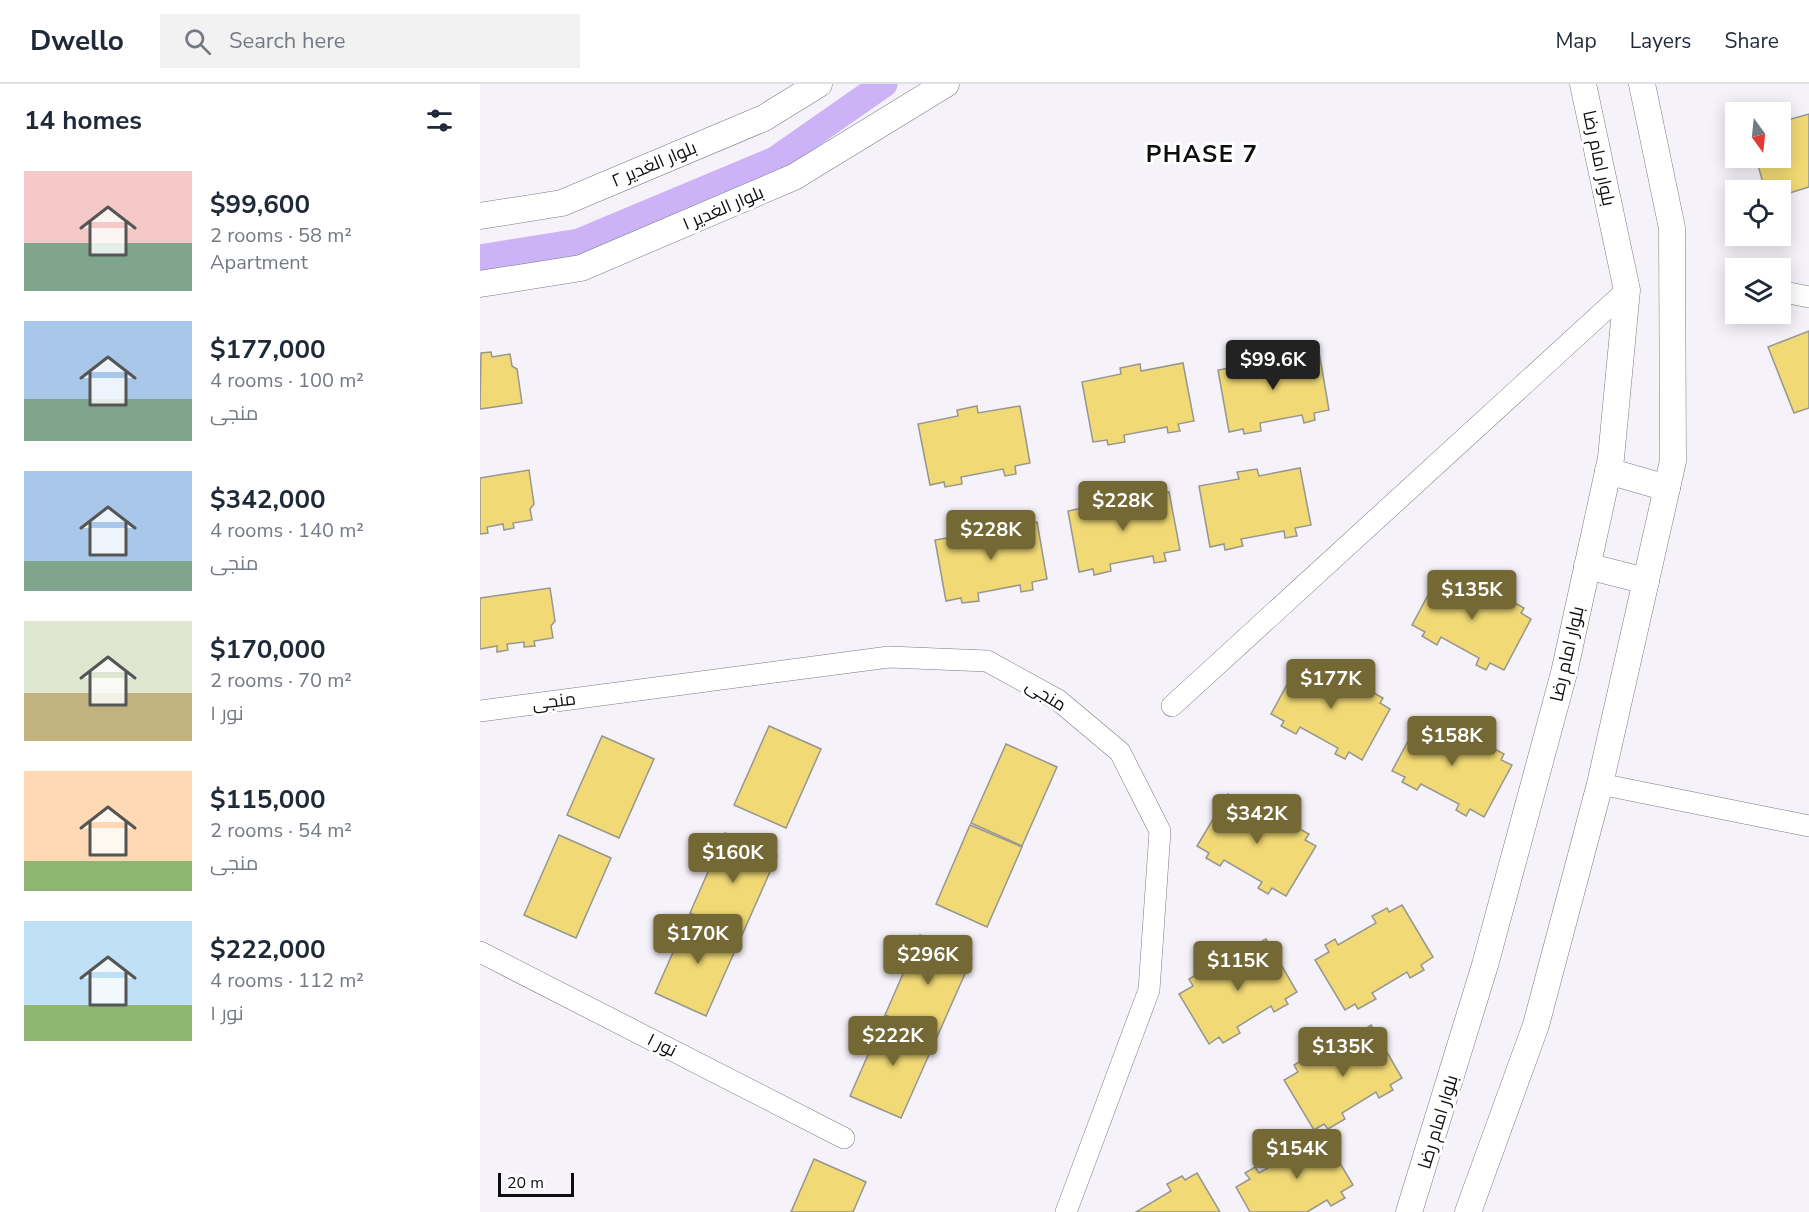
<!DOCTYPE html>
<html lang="en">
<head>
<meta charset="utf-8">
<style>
  body { margin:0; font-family:"Nunito Sans",Cairo,sans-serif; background:#f2f2f3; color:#1f2937; height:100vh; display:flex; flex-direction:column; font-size:22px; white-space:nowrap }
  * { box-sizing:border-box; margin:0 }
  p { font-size:20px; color:#747a83 }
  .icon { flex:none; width:33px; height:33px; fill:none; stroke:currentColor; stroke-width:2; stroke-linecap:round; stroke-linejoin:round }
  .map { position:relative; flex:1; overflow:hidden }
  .drawer { display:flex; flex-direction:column; background:#fff; width:480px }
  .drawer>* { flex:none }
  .needle { width:39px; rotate:165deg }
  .buttons { position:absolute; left:1245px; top:18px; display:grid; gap:12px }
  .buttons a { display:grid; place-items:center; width:66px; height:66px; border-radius:0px; background:#fff; box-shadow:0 3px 15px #0003; font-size:30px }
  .scale { position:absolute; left:18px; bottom:15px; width:76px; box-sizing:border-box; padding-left:6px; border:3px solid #0e0d0f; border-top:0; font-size:16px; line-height:21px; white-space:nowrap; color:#0e0d0f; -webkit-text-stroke:4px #fff; paint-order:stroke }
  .price { position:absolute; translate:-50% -51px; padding:0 14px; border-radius:6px; background:#746835; color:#fff; font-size:20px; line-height:39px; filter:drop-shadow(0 2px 3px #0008) }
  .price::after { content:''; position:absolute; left:50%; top:36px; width:18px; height:14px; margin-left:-9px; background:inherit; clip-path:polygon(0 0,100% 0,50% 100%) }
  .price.active { background:#222; color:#fff }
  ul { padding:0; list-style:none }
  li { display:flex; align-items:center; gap:18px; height:150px; padding:0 24px }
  li span { display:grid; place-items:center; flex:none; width:168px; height:120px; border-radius:0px; color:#555 }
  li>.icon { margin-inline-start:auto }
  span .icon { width:72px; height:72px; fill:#fffc; stroke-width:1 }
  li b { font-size:26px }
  h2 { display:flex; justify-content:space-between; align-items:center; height:72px; padding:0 24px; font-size:26px }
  header { display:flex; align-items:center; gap:36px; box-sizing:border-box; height:84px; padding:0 30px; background:#fff; border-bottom:2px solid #e0e1e3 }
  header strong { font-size:28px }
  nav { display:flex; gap:33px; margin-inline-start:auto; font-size:21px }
  .search { width:420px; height:54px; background:#f2f2f3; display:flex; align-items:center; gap:15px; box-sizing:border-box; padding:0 21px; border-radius:0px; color:#747a83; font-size:22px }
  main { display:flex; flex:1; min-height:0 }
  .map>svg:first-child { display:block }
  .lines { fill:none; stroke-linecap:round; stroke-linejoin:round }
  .canal { stroke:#ccb2f7; stroke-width:27 }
  .building { fill:#f1da75; stroke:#979690; stroke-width:1.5 }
  .minor-casing { stroke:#7c7a80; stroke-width:22 }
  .tertiary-casing { stroke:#7c7a80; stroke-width:27 }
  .minor { stroke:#fff; stroke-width:21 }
  .tertiary { stroke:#fff; stroke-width:26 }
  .labels { text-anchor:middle; stroke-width:6; stroke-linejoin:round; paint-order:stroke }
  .street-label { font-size:18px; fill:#0e0d0f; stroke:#fff }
  .district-label { font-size:24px; font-weight:bold; letter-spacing:1.5px; fill:#0e0d0f; stroke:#fff }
</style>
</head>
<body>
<header>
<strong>Dwello</strong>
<div class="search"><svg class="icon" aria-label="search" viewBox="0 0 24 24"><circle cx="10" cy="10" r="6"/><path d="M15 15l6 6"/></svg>Search here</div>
<nav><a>Map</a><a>Layers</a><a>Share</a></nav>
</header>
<main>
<section class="drawer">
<h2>14 homes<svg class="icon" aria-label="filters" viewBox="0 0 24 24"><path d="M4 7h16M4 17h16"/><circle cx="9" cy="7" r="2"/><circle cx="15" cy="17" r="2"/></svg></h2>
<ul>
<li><span style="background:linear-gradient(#f6c9c9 60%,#7fa58c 0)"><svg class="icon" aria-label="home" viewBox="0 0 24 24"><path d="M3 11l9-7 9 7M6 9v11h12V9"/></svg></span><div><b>$99,600</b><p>2 rooms · 58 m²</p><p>Apartment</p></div></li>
<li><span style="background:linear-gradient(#a9c7e8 65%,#7fa58c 0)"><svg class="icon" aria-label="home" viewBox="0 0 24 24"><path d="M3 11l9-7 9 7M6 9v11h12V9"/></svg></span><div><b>$177,000</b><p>4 rooms · 100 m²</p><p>منجی</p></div></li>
<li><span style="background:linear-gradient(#a9c7e8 75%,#7fa58c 0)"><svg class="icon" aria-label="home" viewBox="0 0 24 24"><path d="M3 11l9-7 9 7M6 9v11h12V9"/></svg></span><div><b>$342,000</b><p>4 rooms · 140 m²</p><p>منجی</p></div></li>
<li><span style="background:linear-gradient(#dfe7d0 60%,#c2b280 0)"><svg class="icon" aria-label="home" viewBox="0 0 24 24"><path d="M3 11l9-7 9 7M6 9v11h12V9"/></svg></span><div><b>$170,000</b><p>2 rooms · 70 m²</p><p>نور ۱</p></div></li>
<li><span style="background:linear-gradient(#ffd9b3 75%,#8fb573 0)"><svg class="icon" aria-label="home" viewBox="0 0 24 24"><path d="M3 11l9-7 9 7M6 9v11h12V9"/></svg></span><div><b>$115,000</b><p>2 rooms · 54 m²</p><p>منجی</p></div></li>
<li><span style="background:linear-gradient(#bfe0f5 70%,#8fb573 0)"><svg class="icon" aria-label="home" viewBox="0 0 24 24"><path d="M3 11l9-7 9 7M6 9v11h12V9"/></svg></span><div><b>$222,000</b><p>4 rooms · 112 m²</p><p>نور ۱</p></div></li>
</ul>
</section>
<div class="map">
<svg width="1329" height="1128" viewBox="0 0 1329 1128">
  <rect width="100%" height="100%" fill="#f5f2f9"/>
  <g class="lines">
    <polyline class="canal" points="0,174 99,158 295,76 404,0"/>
  </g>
  <g class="building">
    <polygon points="1329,30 1329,103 1300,112 1300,106 1285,106 1276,74 1300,74 1300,38"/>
    <polygon points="1329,247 1329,324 1314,329 1288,263"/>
    <polygon points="11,268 12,273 30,270 32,282 37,285 42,319 0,325 1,269"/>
    <polygon points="839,268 849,326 834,329 835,336 824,339 822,331 780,339 781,347 764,350 763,345 749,348 738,286 777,279 776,273 796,269 797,276"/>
    <polygon points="703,279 714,337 698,340 700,347 688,349 687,343 644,351 645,358 628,361 627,356 613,358 602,298 641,290 640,284 660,280 661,287"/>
    <polygon points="497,322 498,329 540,322 550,379 535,382 536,390 525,392 523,385 481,393 482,400 465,403 464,398 450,401 438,340 478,332 477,326"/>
    <polygon points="820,384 831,441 815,444 817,452 805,454 804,447 761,455 763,462 745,466 744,460 730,463 719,402 759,395 757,388 777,385 779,392"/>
    <polygon points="49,386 54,420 50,425 52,436 33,439 34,444 24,446 23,440 7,443 8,449 0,450 0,394"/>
    <polygon points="689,408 700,466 684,469 686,477 674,479 673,472 630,480 631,487 614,491 613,485 599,488 588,427 627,419 626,413 646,410 647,416"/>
    <polygon points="557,438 567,495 552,498 553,506 541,508 540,501 498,509 499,517 482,519 481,514 466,517 455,456 495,449 494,442 513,439 515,445"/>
    <polygon points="961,487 974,494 977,489 991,496 987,502 1023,521 1026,514 1044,524 1041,529 1051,535 1024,586 1010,579 1006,586 996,581 999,574 961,553 957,561 942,552 945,548 932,541"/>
    <polygon points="70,504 75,537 71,542 73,554 54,557 55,562 44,563 44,558 27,560 28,566 17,568 17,562 0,565 0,514"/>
    <polygon points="820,577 833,583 835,578 850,585 846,591 882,610 885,604 903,614 900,619 910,625 882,676 869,668 865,675 855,670 858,664 820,643 816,650 801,642 804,637 791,630"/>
    <polygon points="941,633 954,639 957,634 971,642 967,648 1003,666 1006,660 1024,670 1021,676 1032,681 1004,733 990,725 986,732 976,726 979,720 941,700 937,706 922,698 925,693 912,687"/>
    <polygon points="289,642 341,665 306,744 254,721"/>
    <polygon points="122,652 174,675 139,754 87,731"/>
    <polygon points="526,660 577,683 542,762 491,739"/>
    <polygon points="748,710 760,717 763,712 777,720 774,725 808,746 811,740 829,750 825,756 836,762 806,812 792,804 788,810 778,804 782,798 744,776 740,782 726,774 729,769 717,762"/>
    <polygon points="490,741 542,763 507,843 456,820"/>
    <polygon points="245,749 297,772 262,851 210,829"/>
    <polygon points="79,751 131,774 96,854 44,831"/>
    <polygon points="922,821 953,873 941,881 944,886 930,894 927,888 892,909 896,915 878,925 875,920 865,926 835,876 849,868 845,861 855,855 858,861 896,839 892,832 907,824 909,828"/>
    <polygon points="210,830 261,853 226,932 175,909"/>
    <polygon points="440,851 492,874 457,953 405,931"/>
    <polygon points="786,855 817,908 805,915 808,920 794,928 791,922 757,943 760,949 743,959 739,953 729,960 699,910 713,902 709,895 719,889 722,895 760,873 756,866 771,858 773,862"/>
    <polygon points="405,932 456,955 421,1034 370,1012"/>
    <polygon points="891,941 922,994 910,1001 913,1006 899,1014 896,1008 862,1029 865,1035 848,1045 844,1040 834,1046 804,996 818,988 814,981 824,975 827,981 865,959 861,952 876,944 879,949"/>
    <polygon points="842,1049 873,1101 861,1108 865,1114 851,1122 847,1116 827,1128 770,1128 756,1103 770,1095 765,1089 775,1083 779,1089 817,1067 813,1060 827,1051 830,1056"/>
    <polygon points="334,1075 386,1098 373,1128 311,1128"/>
    <polygon points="717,1089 740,1128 656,1128 691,1107 687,1100 702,1092 705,1096"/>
  </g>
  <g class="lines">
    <defs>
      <g id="minor">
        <polyline points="1304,208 1329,213"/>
        <polyline points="692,622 1147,206"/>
        <polyline points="0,627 409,573 507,577 578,616 640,668 680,747 669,906 586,1128"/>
        <polyline points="1120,700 1329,742"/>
        <polyline points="0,868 364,1054"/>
      </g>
      <g id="tertiary">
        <polyline points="0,132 82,119 284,34 339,0"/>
        <polyline points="0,200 101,184 314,93 466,0"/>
        <polyline points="1128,387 1187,404"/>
        <polyline points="1107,482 1166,497"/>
        <polyline points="929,1128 1005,881 1084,589 1131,374 1147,206 1103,0"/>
        <polyline points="988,1128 1056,941 1120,700 1193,377 1192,144 1162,0"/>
      </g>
    </defs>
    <use href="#minor" class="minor-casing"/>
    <use href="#tertiary" class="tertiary-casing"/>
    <use href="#minor" class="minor"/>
    <use href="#tertiary" class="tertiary"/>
  </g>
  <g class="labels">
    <g class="street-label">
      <text transform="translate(1119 74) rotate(78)" y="6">بلوار امام رضا</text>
      <text transform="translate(174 80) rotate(-23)" y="6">بلوار الغدیر ۲</text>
      <text transform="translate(243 124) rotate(-23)" y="6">بلوار الغدیر ۱</text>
      <text transform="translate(1087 570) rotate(-77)" y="6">بلوار امام رضا</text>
      <text transform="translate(566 611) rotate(32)" y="6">منجی</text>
      <text transform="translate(74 617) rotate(-7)" y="6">منجی</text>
      <text transform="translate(182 961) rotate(27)" y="6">نور ۱</text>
      <text transform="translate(958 1038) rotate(-73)" y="6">بلوار امام رضا</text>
    </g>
    <g class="district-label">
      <text x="722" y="78">PHASE 7</text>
    </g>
  </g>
</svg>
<div class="buttons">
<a><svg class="needle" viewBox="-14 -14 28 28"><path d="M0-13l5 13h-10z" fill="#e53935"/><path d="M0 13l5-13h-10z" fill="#747a83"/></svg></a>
<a><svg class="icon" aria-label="locate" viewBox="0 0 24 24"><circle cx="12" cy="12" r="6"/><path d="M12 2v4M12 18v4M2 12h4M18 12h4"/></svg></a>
<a><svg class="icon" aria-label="layers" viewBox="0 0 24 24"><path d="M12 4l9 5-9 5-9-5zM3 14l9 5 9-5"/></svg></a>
</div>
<div class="scale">20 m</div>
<b class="price active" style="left:793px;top:307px">$99.6K</b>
<b class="price" style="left:643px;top:448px">$228K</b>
<b class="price" style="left:511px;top:477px">$228K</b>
<b class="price" style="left:992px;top:537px">$135K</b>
<b class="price" style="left:851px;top:626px">$177K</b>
<b class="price" style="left:972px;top:683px">$158K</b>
<b class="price" style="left:777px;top:761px">$342K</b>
<b class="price" style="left:253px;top:800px">$160K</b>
<b class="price" style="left:218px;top:881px">$170K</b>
<b class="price" style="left:448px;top:902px">$296K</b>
<b class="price" style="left:758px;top:908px">$115K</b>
<b class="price" style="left:413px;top:983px">$222K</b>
<b class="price" style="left:863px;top:994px">$135K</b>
<b class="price" style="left:817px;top:1096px">$154K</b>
</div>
</main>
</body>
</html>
